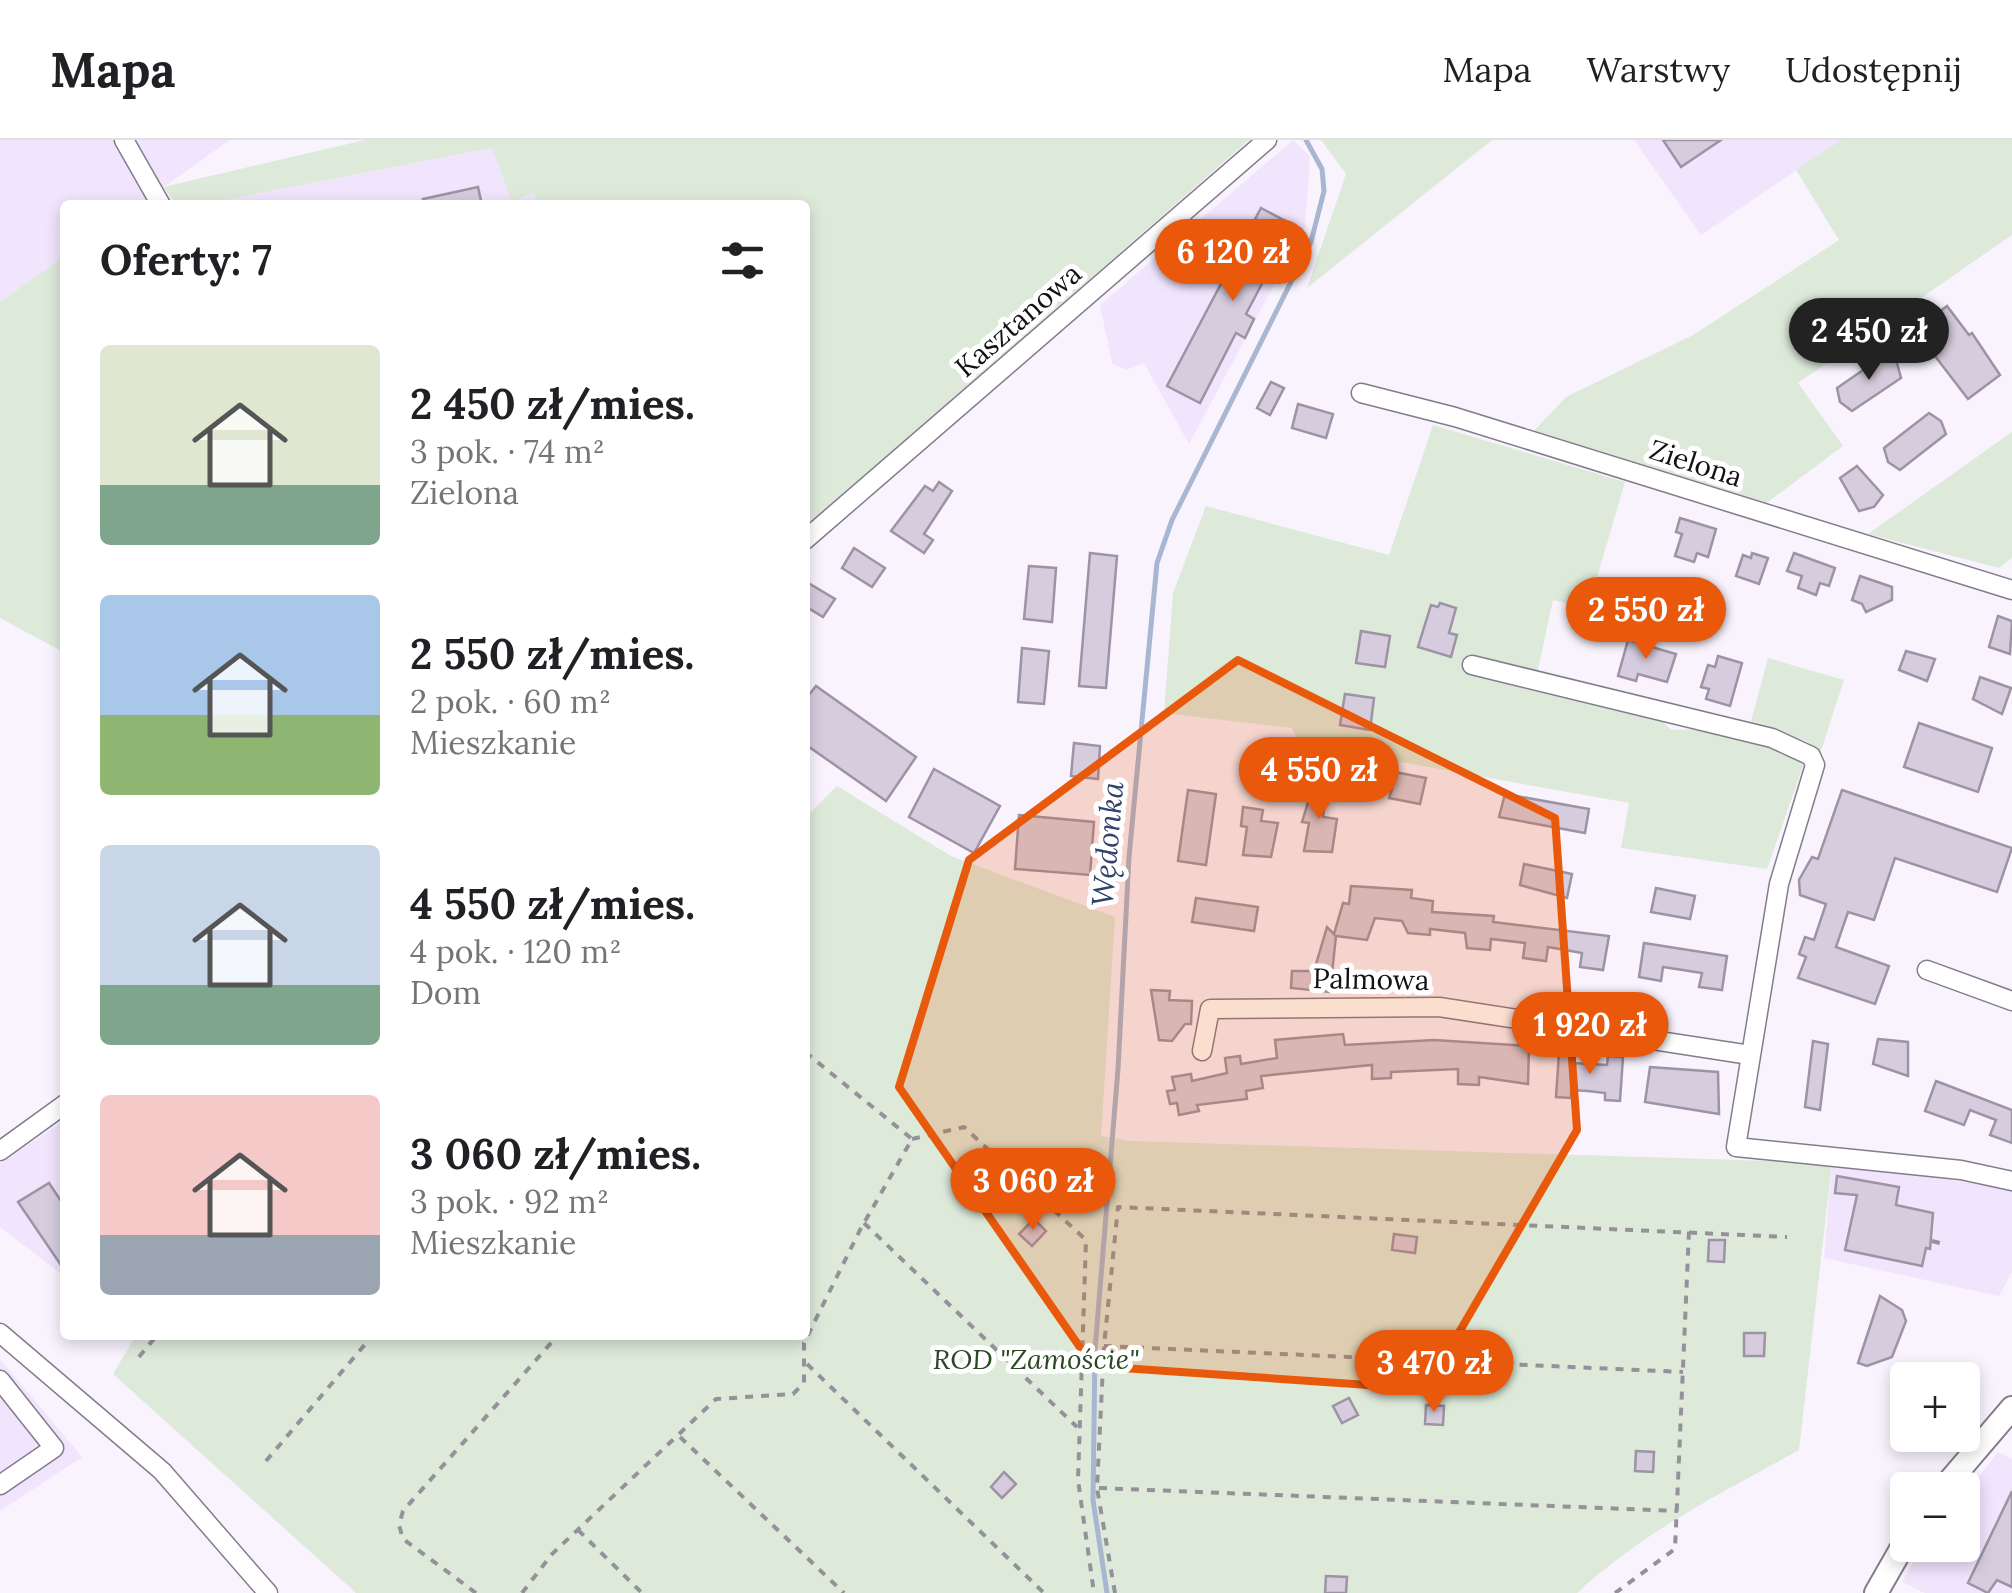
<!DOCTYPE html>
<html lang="pl">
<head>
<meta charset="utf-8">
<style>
  body { margin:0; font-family:Lora,serif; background:#f2f2f2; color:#202124; height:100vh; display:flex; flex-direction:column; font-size:38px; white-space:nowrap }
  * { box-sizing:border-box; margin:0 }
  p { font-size:32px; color:#757577 }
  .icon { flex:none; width:55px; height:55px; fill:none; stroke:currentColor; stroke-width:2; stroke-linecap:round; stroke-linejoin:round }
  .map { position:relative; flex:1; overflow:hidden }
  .details { position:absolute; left:60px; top:60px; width:750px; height:1140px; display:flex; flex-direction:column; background:#fff; border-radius:10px; box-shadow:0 5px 15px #0003 }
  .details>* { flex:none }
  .buttons { position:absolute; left:1890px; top:1222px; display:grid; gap:20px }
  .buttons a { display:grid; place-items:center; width:90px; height:90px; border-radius:10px; background:#fff; box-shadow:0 5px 15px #0003; font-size:50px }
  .price { position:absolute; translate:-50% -85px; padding:0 22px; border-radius:35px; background:#ea580c; color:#fff; font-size:32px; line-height:65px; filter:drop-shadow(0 2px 5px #0008) }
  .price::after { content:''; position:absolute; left:50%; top:60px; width:30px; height:22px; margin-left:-15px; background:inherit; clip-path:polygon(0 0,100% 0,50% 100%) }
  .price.current { background:#222; color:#fff }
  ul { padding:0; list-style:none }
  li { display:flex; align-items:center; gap:30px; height:250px; padding:0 40px }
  li span { display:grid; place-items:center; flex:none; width:280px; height:200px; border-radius:10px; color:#555 }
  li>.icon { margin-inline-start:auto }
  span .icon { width:120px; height:120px; fill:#fffc; stroke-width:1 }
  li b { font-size:42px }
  h2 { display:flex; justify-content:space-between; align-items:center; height:120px; padding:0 40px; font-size:42px }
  header { display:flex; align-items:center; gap:60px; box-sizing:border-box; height:140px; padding:0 50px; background:#fff; border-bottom:2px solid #e0e0e0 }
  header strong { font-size:48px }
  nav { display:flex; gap:55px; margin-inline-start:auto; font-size:35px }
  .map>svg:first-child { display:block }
  .built { fill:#f1e4fd }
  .green { fill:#ddeada }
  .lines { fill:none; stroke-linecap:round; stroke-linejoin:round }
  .stream { stroke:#a8b6d1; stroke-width:5 }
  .building { fill:#d6ccde; stroke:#9c93a5; stroke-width:2.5 }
  .minor-casing { stroke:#847b8c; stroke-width:21 }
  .major-casing { stroke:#847b8c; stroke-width:26 }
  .path { stroke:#95919a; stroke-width:4; stroke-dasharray:8 8; stroke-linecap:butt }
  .minor { stroke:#fff; stroke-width:18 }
  .major { stroke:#fff; stroke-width:22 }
  .marked { fill:#e8590c; fill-opacity:0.2; stroke:#e8590c; stroke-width:8; stroke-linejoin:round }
  .labels { text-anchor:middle; stroke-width:10; stroke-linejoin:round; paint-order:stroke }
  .street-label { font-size:28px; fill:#131016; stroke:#fff }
  .park-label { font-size:28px; font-style:italic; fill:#2a4822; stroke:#fff }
  .water-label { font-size:30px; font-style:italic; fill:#31436c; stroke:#fff }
</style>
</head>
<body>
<header>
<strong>Mapa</strong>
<nav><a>Mapa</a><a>Warstwy</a><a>Udostępnij</a></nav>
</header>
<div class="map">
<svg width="2012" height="1453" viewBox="0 0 2012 1453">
  <rect width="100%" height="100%" fill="#f9f3fe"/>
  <g class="built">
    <polygon points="0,0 230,0 138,65 65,65 65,116 0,162"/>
    <polygon points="1293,0 1310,16 1305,87 1189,304 1144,223 1126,230 1112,223 1100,165"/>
    <polygon points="1634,0 1841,0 1701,95"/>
    <polygon points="493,8 512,60 533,53 539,65 199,65"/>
    <polygon points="65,980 65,1137 0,1087 0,1024"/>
    <polygon points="1832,1023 2012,1049 2012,1132 1999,1156 1824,1118"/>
    <polygon points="0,1219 82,1317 0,1371"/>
    <polygon points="1998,1312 2012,1319 2012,1453 1925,1453 1902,1442 1923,1405 1962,1405 1963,1357"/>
  </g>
  <g class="green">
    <polygon points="365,0 1249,0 805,388 805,65 539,65 533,53 512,61 492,8 199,65 177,65 163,47"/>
    <polygon points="1321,0 1492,0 1307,148 1346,34"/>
    <polygon points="1841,0 2012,0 2012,95 1798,243 1843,306 1764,365 1531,294 1566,257 1693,195 1839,100 1796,30"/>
    <polygon points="65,116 65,513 0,478 0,162"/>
    <polygon points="1433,285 1625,342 1588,468 1553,460 1534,548 1659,578 1671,590 1720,589 1796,614 1803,626 1767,729 1621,708 1629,663 1300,604 1292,588 1164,573 1173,453 1206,366 1389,415"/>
    <polygon points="2012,292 2012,418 1999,428 1868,394"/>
    <polygon points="1768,518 1844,540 1820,614 1807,601 1750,585"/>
    <path d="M837,646L951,716L1115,777L1101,996L1131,1001L1832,1023L1799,1310C1721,1353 1643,1392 1577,1453H356L113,1234L136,1195H805V678Z"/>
  </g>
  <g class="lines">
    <polyline class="stream" points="1107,1453 1093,1360 1095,1210 1118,929 1129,717 1157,423 1172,380 1311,102 1324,51 1322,29 1306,0"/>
  </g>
  <g class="building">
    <polygon points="1663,0 1721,0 1681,27"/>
    <polygon points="478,47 482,65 424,65 423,59"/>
    <polygon points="1261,68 1293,85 1285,99 1293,104 1275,142 1265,138 1246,174 1254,179 1245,198 1236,193 1200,263 1167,246"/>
    <polygon points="1947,166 1969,195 1972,193 2000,235 1968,259 1915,190"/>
    <polygon points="1885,215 1897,223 1901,238 1852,271 1840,262 1837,248"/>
    <polygon points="1271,242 1284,248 1270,275 1257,268"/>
    <polygon points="1298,264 1333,274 1326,298 1292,288"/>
    <polygon points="1929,273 1941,281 1946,294 1900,330 1888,322 1884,308"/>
    <polygon points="1857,326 1883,355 1874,367 1859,371 1840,338"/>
    <polygon points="939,342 952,351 924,394 933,400 924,413 891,391 925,346 933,351"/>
    <polygon points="1680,378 1716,389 1708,417 1697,413 1694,422 1675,416 1682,394 1676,392"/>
    <polygon points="854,408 885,428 872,447 842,428"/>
    <polygon points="1090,413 1117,416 1106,548 1079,546"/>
    <polygon points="1752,413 1768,418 1759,444 1736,436 1743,415 1751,418"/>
    <polygon points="1794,413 1835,428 1829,446 1820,443 1816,455 1798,448 1802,436 1787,431"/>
    <polygon points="1029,426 1056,428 1052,482 1024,479"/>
    <polygon points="1860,436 1892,447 1892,460 1866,472 1862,464 1852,460"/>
    <polygon points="805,441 835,459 823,477 805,466"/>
    <polygon points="1440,463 1456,468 1449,493 1457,495 1451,517 1418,507 1431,465 1438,467"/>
    <polygon points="1998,476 2012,481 2010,514 1989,507"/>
    <polygon points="1361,491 1390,496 1385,527 1356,523"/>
    <polygon points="1628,500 1676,514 1667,542 1638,534 1636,541 1618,536"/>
    <polygon points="1022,508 1049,511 1044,564 1018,562"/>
    <polygon points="1906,511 1935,519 1927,541 1899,530"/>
    <polygon points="1718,516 1742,523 1730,566 1706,559 1709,549 1701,547 1708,525 1715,527"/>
    <polygon points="1980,537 2011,548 2002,574 1973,559"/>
    <polygon points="816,546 916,617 886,661 805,604 805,560"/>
    <polygon points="1345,554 1374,558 1370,590 1340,585"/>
    <polygon points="1919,583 1992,608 1978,652 1904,627"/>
    <polygon points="1074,603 1100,606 1098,639 1071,636"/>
    <polygon points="1374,628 1426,638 1420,664 1389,658 1392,649 1370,644"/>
    <polygon points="934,629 1000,666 974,713 909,677"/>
    <polygon points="1314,643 1327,645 1323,677 1337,679 1332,712 1304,711 1309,683 1302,682"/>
    <polygon points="1188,650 1216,654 1206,725 1178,721"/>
    <polygon points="1842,650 2012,708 1997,752 1895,718 1874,780 1848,772 1836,807 1889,826 1875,864 1798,838 1806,817 1799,814 1805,797 1814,800 1826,764 1800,755 1799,740 1812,717 1818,719"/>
    <polygon points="1505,654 1589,669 1585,693 1499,677"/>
    <polygon points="1243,667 1263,670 1261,681 1278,683 1271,717 1243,715 1247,687 1241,686"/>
    <polygon points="1019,675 1094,682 1090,735 1015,729"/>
    <polygon points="1524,724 1572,734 1567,758 1520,745"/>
    <polygon points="1351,746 1412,750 1411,758 1433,761 1432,772 1494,776 1493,782 1609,796 1603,830 1580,827 1582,813 1548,807 1546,821 1523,818 1525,803 1491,799 1490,810 1467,808 1465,793 1430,789 1430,795 1408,793 1402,781 1375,778 1367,800 1336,796 1330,852 1291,848 1292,831 1314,831 1327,787 1334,794 1343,763 1349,764"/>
    <polygon points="1656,748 1695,756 1690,779 1651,772"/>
    <polygon points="1196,758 1258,767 1254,791 1192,782"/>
    <polygon points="1644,803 1727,816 1722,850 1699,847 1702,833 1663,827 1661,841 1639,837"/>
    <polygon points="1151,850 1170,851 1169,860 1192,861 1191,884 1185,884 1172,901 1159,900"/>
    <polygon points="1343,894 1345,905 1434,900 1529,906 1528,944 1479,937 1479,945 1458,944 1458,929 1391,932 1391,938 1372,939 1372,925 1261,936 1263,948 1246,951 1247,959 1197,965 1199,971 1179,975 1177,963 1170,964 1167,951 1175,950 1172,937 1191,934 1192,941 1227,933 1225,918 1240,916 1241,924 1277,918 1275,900"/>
    <polygon points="1878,899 1908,902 1908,936 1873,924"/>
    <polygon points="1813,901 1828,904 1820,970 1805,967"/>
    <polygon points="1559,913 1574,914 1573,923 1607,925 1608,916 1623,917 1620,961 1605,960 1605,953 1588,951 1571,950 1571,958 1556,957"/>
    <polygon points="1650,927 1718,932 1719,974 1645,962"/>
    <polygon points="1936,941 2012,970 2012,1003 1990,995 1996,980 1970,970 1964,985 1925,971"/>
    <polygon points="1837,1036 1899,1047 1896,1065 1933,1073 1930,1109 1926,1108 1922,1126 1845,1110 1857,1055 1835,1053"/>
    <polygon points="49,1043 65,1067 65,1131 18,1062"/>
    <polygon points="1034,1079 1046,1091 1032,1106 1019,1094"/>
    <polygon points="1394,1094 1417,1097 1415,1113 1392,1110"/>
    <polygon points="1709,1100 1725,1100 1724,1122 1708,1121"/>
    <polygon points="1880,1156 1902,1170 1906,1181 1892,1217 1867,1226 1858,1223"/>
    <polygon points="1744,1193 1765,1193 1764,1216 1744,1216"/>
    <polygon points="1349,1258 1358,1275 1342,1283 1333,1266"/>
    <polygon points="1426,1265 1444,1266 1443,1285 1425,1284"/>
    <polygon points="1636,1311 1654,1312 1653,1332 1635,1331"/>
    <polygon points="1004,1332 1016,1344 1002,1358 991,1347"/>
    <polygon points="2012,1351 2012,1447 1997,1440 1988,1453 1968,1443"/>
    <polygon points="1326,1436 1347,1437 1346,1453 1325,1453"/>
  </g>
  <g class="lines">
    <defs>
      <g id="minor">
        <polyline points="124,0 161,65"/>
        <polyline points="1361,253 1455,277 2012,450"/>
        <polyline points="805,400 1267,0"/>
        <polyline points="1472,525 1772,598 1811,616 1815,625 1779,744 1736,1007 1961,1030 2012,1041"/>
        <polyline points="1927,830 2012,861"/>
        <polyline points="1202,911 1210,869 1439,867 1750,915"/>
        <polyline points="0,1011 65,964"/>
        <polyline points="0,1193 162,1331 268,1453"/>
        <polyline points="0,1240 54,1308 0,1345"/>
      </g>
      <g id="major">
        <polyline points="1942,1350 2012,1268"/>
        <polyline points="1876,1453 1908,1397"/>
      </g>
    </defs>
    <use href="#minor" class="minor-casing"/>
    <use href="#major" class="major-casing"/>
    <g class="path">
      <polyline points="912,999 964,987 1086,1100 1078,1340 1094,1453"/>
      <polyline points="864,1083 1077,1287"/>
      <polyline points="1932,1101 1944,1104"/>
      <polyline points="1104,1206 1683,1232"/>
      <polyline points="139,1217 157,1195"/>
      <polyline points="807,1224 1044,1453"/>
      <polyline points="680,1297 844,1453"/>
      <polyline points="266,1321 373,1195"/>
      <polyline points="1099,1348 1678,1371"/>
      <polyline points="578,1390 642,1453"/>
      <polyline points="476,1453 403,1399 399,1385 403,1371 558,1195"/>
      <polyline points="522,1453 552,1414 716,1259 793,1254 804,1243 804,1203 860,1090 912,999 805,912"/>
      <polyline points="1115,1453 1097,1348 1104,1206 1118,1067 1787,1097"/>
      <polyline points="1615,1453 1675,1409 1689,1091"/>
    </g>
    <use href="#minor" class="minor"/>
    <use href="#major" class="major"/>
  </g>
  <path class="marked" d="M1238,520L1555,678L1577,990L1426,1249L1093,1226L899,947L969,720Z"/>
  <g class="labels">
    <g class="street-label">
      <text transform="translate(1018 180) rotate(-41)" y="10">Kasztanowa</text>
      <text transform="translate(1696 323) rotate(18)" y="10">Zielona</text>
      <text transform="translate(1371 839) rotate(1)" y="10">Palmowa</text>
    </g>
    <g class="park-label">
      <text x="1036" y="1229">ROD "Zamoście"</text>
    </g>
    <g class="water-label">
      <text transform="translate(1108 704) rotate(-85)" y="10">Wędonka</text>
    </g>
  </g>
</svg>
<div class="buttons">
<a>+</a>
<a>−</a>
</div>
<b class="price" style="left:1233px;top:164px">6 120 zł</b>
<b class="price current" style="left:1869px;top:243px">2 450 zł</b>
<b class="price" style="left:1646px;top:522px">2 550 zł</b>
<b class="price" style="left:1319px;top:682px">4 550 zł</b>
<b class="price" style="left:1590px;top:937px">1 920 zł</b>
<b class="price" style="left:1033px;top:1093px">3 060 zł</b>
<b class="price" style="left:1434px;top:1275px">3 470 zł</b>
<section class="details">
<h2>Oferty: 7<svg class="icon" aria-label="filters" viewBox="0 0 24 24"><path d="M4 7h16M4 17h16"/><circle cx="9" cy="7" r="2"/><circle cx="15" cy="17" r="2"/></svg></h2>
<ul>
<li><span style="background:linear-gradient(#dfe7d0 70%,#7fa58c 0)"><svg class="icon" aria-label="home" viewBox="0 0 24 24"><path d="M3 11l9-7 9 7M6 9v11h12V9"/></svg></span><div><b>2 450 zł/mies.</b><p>3 pok. · 74 m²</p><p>Zielona</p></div></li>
<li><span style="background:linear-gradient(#a9c7e8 60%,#8fb573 0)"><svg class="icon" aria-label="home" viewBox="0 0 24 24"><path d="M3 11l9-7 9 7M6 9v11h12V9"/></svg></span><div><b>2 550 zł/mies.</b><p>2 pok. · 60 m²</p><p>Mieszkanie</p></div></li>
<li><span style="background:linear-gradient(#c9d6e8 70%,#7fa58c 0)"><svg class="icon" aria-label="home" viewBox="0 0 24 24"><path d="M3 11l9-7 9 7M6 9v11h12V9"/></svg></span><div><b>4 550 zł/mies.</b><p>4 pok. · 120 m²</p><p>Dom</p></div></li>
<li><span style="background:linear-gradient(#f6c9c9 70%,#9aa5b1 0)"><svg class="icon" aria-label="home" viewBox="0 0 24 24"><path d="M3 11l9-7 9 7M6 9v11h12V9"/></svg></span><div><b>3 060 zł/mies.</b><p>3 pok. · 92 m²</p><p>Mieszkanie</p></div></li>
</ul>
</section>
</div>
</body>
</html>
